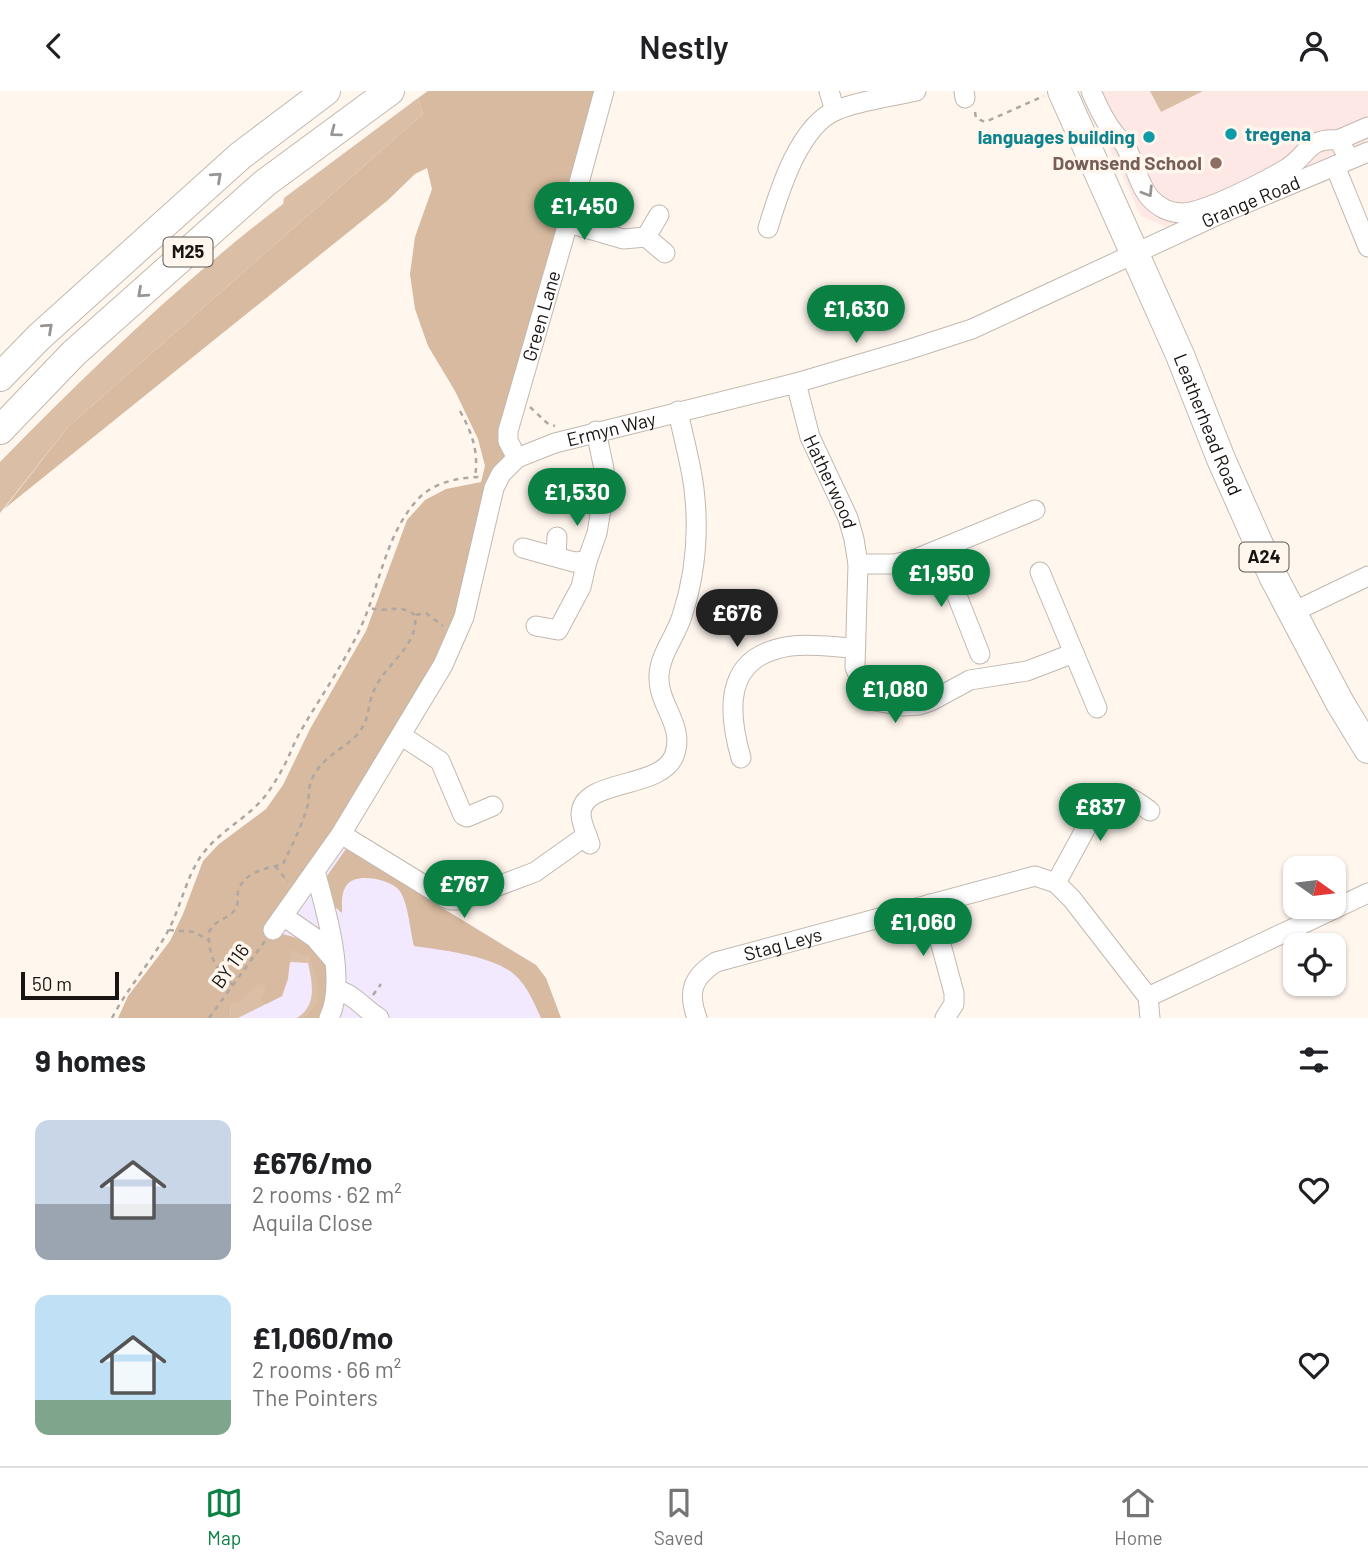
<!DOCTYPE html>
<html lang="en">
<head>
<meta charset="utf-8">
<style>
  body { margin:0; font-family:Barlow,sans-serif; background:#f6f6f6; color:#202124; height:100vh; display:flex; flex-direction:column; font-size:26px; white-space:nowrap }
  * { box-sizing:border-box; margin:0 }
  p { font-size:23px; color:#757577 }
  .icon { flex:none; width:38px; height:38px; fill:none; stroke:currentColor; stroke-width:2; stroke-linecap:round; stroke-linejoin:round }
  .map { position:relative; height:927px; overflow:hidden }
  .panel { display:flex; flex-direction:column; background:#fff; flex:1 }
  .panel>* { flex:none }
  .needle { width:46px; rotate:104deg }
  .fabs { position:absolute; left:1283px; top:765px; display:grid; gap:14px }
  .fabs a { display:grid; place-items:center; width:63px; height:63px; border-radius:14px; background:#fff; box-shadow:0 2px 5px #0004; font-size:35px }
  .scale { position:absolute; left:21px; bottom:18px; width:98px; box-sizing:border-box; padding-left:7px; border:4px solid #181411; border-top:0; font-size:19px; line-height:24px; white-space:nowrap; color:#181411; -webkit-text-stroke:5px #fff6ee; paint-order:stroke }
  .price { position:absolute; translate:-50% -60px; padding:0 16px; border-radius:24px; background:#0b8043; color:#fff; font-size:23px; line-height:46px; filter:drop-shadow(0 2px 4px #0008) }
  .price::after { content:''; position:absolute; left:50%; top:42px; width:21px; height:16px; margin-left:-10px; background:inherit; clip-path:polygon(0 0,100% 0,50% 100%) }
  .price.current { background:#222; color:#fff }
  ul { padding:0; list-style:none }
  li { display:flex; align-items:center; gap:21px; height:175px; padding:0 35px }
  li span { display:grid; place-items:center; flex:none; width:196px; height:140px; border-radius:14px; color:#555 }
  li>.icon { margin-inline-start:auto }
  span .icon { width:84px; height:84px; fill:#fffc; stroke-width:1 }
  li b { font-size:30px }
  h2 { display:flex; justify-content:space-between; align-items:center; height:84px; padding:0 35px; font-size:30px }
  header { display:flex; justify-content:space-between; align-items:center; height:91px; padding:0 35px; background:#fff; font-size:32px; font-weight:600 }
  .menu { display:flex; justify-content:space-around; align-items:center; height:98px; border-top:2px solid #e0e0e0; background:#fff; font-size:19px; color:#757577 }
  .menu a { display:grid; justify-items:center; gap:4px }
  .menu .current { color:#0b8043 }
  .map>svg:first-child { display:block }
  .commercial { fill:#f2e9fe }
  .education { fill:#fde8e5 }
  .green { fill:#dabea5 }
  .forest { fill:#d7ba9f }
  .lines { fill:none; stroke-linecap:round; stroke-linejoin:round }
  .minor-casing { stroke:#c2b8af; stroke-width:21 }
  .highway-casing { stroke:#c2b8af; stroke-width:30 }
  .path { stroke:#afa7a1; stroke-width:2.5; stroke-dasharray:5 5; stroke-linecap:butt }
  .minor { stroke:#fff; stroke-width:19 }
  .highway { stroke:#fff; stroke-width:28 }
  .oneway { stroke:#979594 }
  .culture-dot { fill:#0f9aa8; stroke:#fff6ee; stroke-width:2.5 }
  .education-dot { fill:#8d6e63; stroke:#fff6ee; stroke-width:2.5 }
  .labels { text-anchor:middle; stroke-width:7; stroke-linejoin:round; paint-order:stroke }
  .shield { fill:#fff6ee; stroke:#5d5853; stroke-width:2 }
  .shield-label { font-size:18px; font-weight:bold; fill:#181411 }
  .culture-label { font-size:19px; font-weight:bold; fill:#0d838f; stroke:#fff6ee; text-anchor:start }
  .education-label { font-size:19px; font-weight:bold; fill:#785e54; stroke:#fff6ee; text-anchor:end }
  .street-label { font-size:19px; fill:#181411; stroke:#fff6ee }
</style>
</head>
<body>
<header><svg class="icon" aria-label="back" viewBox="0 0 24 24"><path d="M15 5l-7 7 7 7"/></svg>Nestly<svg class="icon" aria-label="person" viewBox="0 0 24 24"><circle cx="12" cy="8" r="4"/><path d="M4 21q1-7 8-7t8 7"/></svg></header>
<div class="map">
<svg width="1368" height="927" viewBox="0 0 1368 927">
  <rect width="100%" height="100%" fill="#fff6ee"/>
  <polygon class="commercial" points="342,755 536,874 546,887 561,927 219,927 309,805"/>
  <polygon class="education" points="1083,0 1368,0 1368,50 1185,130 1166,136 1141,125"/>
  <g class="green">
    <polygon points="1150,0 1203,0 1161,21"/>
    <path d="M418,7L423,23L68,336L0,422V371C89,280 181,191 283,113L284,107Z"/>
    <path d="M318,857L323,927H297C318,914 312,891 308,872L290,871L282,905L238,927H230L231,911L268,859Z"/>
  </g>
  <g class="forest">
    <path d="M428,0H598L506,366L454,545L282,843C300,847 325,855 329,877C332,890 327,909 326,922L320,927H304L317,913V889L309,865L291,859L288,888L282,905L266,913L261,910L266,895L259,892L241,910L231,912L230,927H118L128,905L170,850L183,823L203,770L219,753L266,718L283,694L310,638L366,540L407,429L425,409L446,398L481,391L485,375L478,348L455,300L428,255L415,218L410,183L415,146L432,98L427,77L415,83L387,110L4,418L68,336L423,23L418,7Z"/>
    <path d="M346,758L536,874L546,887L561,927H541C534,912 528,896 515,884C494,865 442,859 414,855C410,840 408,806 397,797C387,788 355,781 346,795C341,803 342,813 342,822L335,816L327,785Z"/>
  </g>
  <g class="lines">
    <defs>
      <g id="minor">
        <polyline points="829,0 835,20"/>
        <polyline points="964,0 965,7"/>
        <path d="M1091,0C1097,14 1105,31 1114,42C1117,47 1122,49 1125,54C1134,70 1138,93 1150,107C1158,116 1170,122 1183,122C1206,121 1264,91 1286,78C1308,65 1307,46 1338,49L1350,68"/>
        <polyline points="1338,49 1368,36"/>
        <polyline points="1335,75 1368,156"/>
        <polyline points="568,132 623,148 646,146 665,162"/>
        <path d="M768,137C779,101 799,34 837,19C862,9 891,6 916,0"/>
        <polyline points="646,146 659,124"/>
        <path id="s1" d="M796,292L810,346L848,427L854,448L858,473L855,576L865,601L875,610L903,615L919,614L931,610L970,589L1027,580L1074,562"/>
        <path id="s2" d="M517,367L508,350V340L568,132L604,0"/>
        <polyline points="523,457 574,471 587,470"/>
        <polyline points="939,459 980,563"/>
        <polyline points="556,466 557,446"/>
        <polyline points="858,473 894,473 913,469 1035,419"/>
        <polyline points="1040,481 1097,617"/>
        <polyline points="1291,522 1368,485"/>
        <polyline points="536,535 558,539 581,496 587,470 597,442 602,412 604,378 596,340"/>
        <polyline points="402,645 440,670 463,724 467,726 493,715"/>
        <path d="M741,667C729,625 723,572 777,558C801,551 830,556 854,557"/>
        <polyline points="341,743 442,805 451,809 461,809 535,781 587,744"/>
        <path d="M590,753C587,744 581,732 581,723C582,687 660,699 674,665C686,634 657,614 659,584C660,563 676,545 682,525C695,485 699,440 694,398C691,372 683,346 678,320"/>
        <path d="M315,780C326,819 347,890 329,927"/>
        <path d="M1056,792L1099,713C1122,698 1130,706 1150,720"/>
        <polyline points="930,813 954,902 954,913 945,927"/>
        <polyline points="283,825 315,847 333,868"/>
        <path id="s3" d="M273,839L341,743L443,574L464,526L494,397L501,383L517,367L555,352L796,292L904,260L972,238L1220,123L1368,61"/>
        <path d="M337,899C353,902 365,919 379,927"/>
        <polyline points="1148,906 1368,802"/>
        <path id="s4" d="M697,927C687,900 693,886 716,871L1035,785L1056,792L1072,808L1148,906L1150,927"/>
      </g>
      <g id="highway">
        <path id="s5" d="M1062,0L1180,264L1221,368L1273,485L1340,612L1368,658"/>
        <polyline points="0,286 39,246 240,65 326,0"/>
        <polyline points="0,339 74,262 265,92 390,0"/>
      </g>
    </defs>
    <use href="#minor" class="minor-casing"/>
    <use href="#highway" class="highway-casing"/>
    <g class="path">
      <polyline points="975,21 976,27 985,31 1044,5"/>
      <polyline points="530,316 547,332 555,335"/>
      <path d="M460,320C472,342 479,361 475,386"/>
      <polyline points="416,524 426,522 443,535"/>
      <polyline points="275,775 288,791"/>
      <polyline points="169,839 194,841 208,849"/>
      <path d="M233,894C216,879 208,865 209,841C218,826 227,829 235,819C240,812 236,804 239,797C248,779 267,778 283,773C292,754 303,733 308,713C309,704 308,695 313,686C322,667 340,660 355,646C371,629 366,619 373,602C384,572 419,557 415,524C397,511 389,523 370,517"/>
      <polyline points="373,904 381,893"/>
      <path d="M112,927C128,896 153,869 169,838C181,815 186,787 201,765C216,744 237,733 255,716C267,705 275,691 283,677C289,666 293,654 299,643C319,608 343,574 360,538C380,495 385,444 418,408C434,391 460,386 482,386"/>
      <polyline points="209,927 265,850"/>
    </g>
    <use href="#minor" class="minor"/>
    <use href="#highway" class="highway"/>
  </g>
  <defs><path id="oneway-chevron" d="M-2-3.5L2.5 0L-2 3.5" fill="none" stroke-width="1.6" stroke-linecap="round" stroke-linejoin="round" transform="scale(1.75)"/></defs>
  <g class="oneway">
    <use href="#oneway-chevron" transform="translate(335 41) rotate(143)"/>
    <use href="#oneway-chevron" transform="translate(217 86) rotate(-42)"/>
    <use href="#oneway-chevron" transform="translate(1148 101) rotate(58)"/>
    <use href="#oneway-chevron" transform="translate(142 202) rotate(138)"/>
    <use href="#oneway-chevron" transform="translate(48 237) rotate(-42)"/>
  </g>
  <g class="culture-dot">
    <circle cx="1231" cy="43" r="7"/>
    <circle cx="1149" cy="46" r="7"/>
  </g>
  <circle class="education-dot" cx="1216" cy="72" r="7"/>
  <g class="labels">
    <g class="shield">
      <rect x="163.5" y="146.5" width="49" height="29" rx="5"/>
      <rect x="1239.5" y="451.5" width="49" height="29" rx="5"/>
    </g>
    <g class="shield-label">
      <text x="188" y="167">M25</text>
      <text x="1264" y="472">A24</text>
    </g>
    <g class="culture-label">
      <text x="1245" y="50">tregena</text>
      <text x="1135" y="53" text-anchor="end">languages building</text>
    </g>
    <g class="education-label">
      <text x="1202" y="79">Downsend School</text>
    </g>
    <g class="street-label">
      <text dy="7" stroke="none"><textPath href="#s3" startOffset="1318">Grange Road</textPath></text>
      <text dy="7" stroke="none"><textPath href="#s2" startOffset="149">Green Lane</textPath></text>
      <text dy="7" stroke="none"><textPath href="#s5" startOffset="364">Leatherhead Road</textPath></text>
      <text dy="7" stroke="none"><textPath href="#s3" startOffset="637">Ermyn Way</textPath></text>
      <text dy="7" stroke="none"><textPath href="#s1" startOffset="105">Hatherwood</textPath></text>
      <text dy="7" stroke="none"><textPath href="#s4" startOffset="135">Stag Leys</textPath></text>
      <text transform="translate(230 875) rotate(-54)" y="7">BY 116</text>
    </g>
  </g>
</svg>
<div class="fabs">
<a><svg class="needle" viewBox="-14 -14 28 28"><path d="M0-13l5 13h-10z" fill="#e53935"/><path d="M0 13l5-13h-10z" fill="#757577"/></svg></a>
<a><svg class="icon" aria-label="locate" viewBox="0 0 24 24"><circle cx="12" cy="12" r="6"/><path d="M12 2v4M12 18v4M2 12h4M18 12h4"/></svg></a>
</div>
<div class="scale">50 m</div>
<b class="price" style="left:584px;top:151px">£1,450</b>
<b class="price" style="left:856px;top:254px">£1,630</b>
<b class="price" style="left:577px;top:437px">£1,530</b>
<b class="price" style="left:941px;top:518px">£1,950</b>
<b class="price current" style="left:737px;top:558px">£676</b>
<b class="price" style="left:895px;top:634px">£1,080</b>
<b class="price" style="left:1100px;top:752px">£837</b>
<b class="price" style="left:464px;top:829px">£767</b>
<b class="price" style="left:923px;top:867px">£1,060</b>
</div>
<section class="panel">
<h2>9 homes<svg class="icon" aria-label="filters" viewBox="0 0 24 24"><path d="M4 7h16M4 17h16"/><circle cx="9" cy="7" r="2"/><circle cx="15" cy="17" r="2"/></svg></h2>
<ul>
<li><span style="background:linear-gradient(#c9d6e8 60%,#9aa5b1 0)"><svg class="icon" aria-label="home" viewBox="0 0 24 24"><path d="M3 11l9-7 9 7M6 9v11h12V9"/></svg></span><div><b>£676/mo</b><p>2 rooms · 62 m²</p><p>Aquila Close</p></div><svg class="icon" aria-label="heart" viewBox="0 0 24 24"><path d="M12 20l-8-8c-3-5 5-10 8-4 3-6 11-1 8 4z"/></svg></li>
<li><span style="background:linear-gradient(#bfe0f5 75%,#7fa58c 0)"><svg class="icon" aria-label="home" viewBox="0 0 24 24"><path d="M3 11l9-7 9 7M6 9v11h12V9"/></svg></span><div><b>£1,060/mo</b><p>2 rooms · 66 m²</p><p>The Pointers</p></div><svg class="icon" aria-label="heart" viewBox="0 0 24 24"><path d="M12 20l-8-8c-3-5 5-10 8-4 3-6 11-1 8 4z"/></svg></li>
</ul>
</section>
<nav class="menu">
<a class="current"><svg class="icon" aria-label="map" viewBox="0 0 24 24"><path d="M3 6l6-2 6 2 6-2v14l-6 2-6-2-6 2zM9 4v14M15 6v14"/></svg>Map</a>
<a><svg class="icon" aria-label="saved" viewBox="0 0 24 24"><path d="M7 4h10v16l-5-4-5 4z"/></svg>Saved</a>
<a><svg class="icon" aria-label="home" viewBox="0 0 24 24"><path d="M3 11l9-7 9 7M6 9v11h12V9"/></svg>Home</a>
</nav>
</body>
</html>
